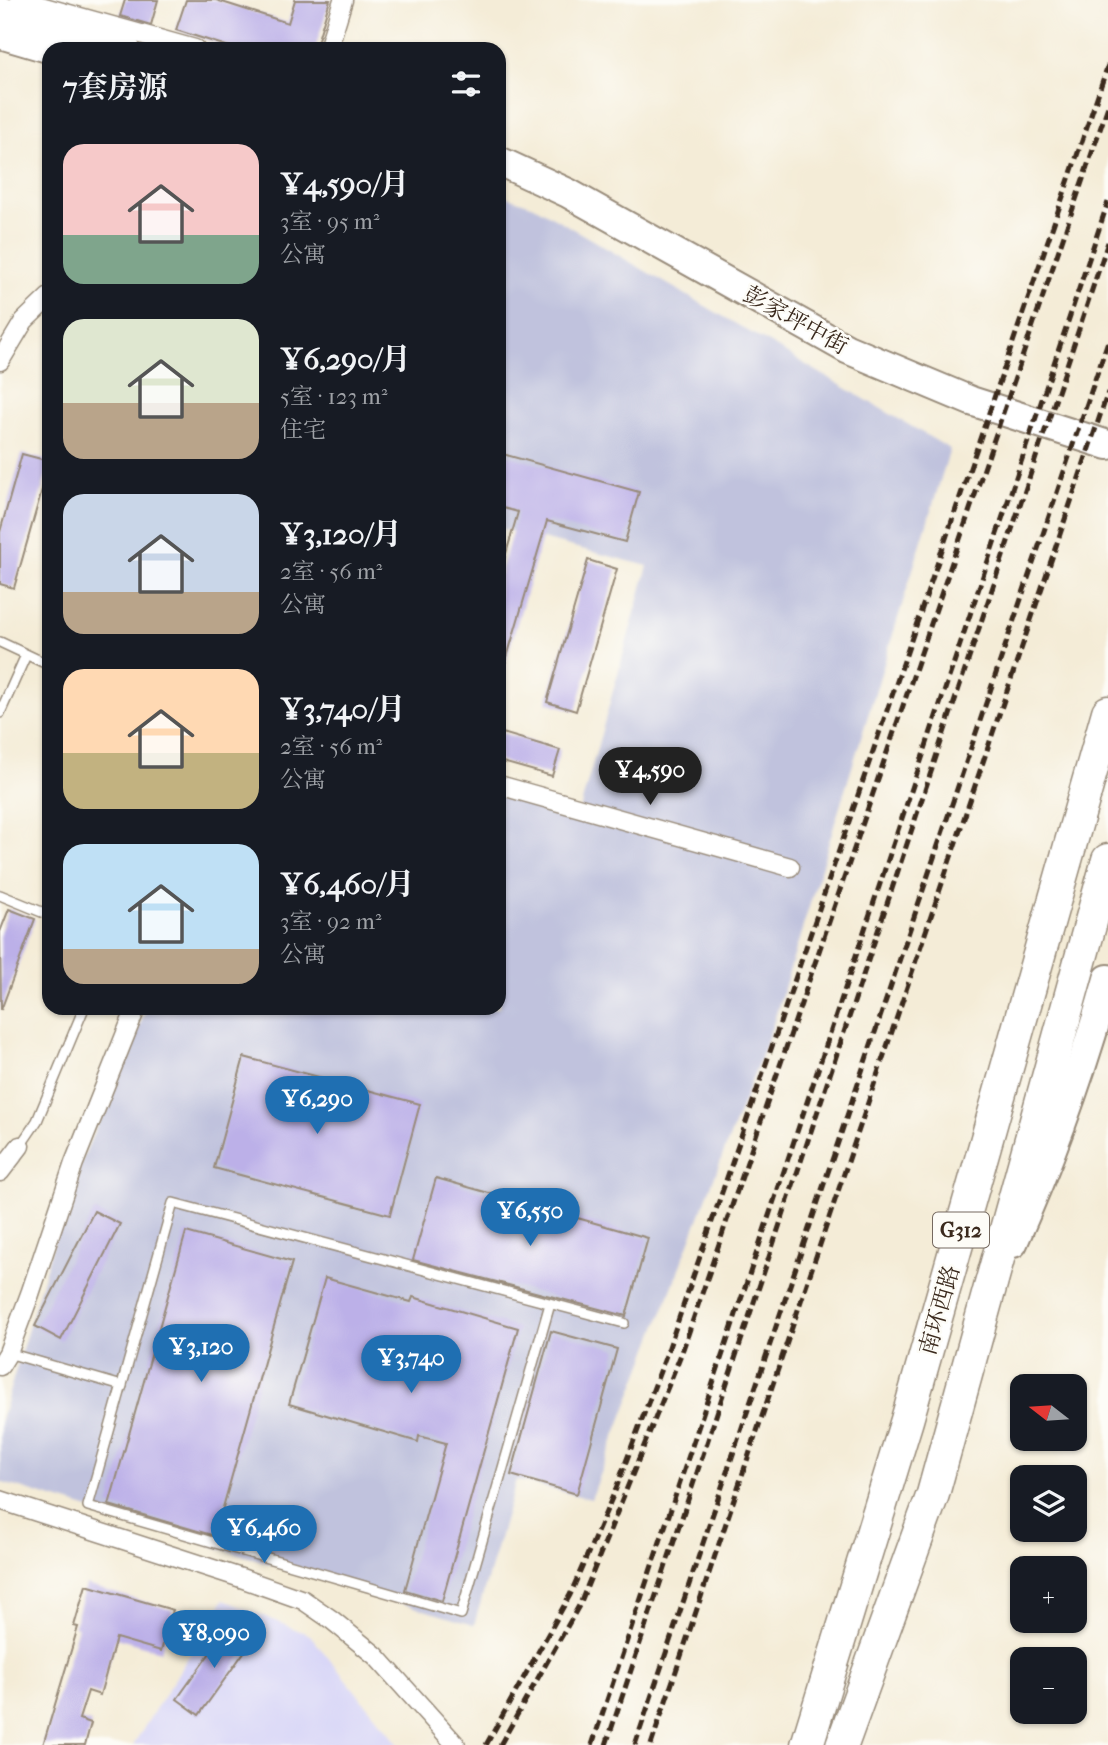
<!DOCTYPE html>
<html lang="zh">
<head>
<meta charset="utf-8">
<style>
  body { margin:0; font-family:"IM FELL French Canon","Noto Serif SC",serif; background:#20242c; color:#f1f3f6; height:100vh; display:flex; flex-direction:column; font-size:26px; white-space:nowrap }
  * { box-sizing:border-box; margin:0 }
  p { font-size:23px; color:#9ea1a6 }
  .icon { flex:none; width:38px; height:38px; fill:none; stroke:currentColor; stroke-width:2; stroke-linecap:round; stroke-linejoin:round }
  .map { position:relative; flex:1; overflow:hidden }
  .details { position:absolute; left:42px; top:42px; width:464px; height:973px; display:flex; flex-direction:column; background:#171b24; border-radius:21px; box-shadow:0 2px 5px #0004 }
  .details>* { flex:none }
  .needle { width:46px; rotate:287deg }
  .tools { position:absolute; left:1010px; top:1374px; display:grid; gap:14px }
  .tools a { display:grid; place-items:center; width:77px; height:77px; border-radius:14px; background:#171b24; box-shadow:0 2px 5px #0004; font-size:35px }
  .price { position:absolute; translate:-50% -60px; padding:0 16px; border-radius:24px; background:#1f6fb2; color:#fff; font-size:23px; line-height:46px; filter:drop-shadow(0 2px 4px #0008) }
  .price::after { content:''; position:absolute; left:50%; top:42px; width:21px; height:16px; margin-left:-10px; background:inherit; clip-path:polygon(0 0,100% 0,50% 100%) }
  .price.on { background:#222; color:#fff }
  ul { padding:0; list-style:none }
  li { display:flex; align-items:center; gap:21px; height:175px; padding:0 21px }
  li span { display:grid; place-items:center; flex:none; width:196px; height:140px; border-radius:21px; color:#555 }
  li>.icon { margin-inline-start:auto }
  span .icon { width:84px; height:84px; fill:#fffc; stroke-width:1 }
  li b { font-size:30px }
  h2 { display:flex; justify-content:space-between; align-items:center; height:84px; padding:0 21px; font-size:30px }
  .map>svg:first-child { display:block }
  .built { fill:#d9d7f7 }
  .industrial { fill:#c0c2dd }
  .building { fill:#bcb0e8 }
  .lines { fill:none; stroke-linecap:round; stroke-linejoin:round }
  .lane-casing { stroke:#988b7a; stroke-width:12 }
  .street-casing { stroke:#988b7a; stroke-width:21 }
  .primary-casing { stroke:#988b7a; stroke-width:32 }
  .highway-casing { stroke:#988b7a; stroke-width:35 }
  .lane { stroke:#fff; stroke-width:9 }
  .street { stroke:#fff; stroke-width:18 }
  .primary { stroke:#fff; stroke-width:28 }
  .highway { stroke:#fff; stroke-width:32 }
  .rail { stroke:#3b2a1e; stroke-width:5; stroke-dasharray:10 5; stroke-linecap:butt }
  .labels { text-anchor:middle; stroke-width:5; stroke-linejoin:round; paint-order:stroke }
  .shield { fill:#fdfcf7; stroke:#75695f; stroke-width:2 }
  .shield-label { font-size:21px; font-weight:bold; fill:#3b2a1e }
  .street-label { font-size:23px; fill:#3b2a1e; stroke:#fdfcf7 }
</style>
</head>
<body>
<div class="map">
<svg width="1108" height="1745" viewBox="0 0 1108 1745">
  <rect width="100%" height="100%" fill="#fdfcf7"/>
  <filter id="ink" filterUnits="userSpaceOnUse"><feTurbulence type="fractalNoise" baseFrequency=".0143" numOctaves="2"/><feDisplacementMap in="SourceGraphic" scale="14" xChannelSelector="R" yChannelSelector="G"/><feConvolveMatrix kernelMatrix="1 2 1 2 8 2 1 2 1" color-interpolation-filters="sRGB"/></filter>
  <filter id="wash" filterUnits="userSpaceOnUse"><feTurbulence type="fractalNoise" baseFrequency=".00686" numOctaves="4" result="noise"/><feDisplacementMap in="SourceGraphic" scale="28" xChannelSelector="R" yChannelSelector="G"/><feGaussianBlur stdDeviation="1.57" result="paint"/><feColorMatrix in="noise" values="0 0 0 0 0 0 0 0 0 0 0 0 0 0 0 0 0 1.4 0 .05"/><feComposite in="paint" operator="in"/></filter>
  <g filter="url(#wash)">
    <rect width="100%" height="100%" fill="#f4ecd7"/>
    <polygon class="built" points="224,1600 310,1635 399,1745 133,1745"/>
    <polygon class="industrial" points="499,194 534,206 950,449 773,1024 591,1499 516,1480 474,1625 0,1482 0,1423 69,1191 147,1008 499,1008 499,791 579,813 648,566 499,528"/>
    <g id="blocks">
      <g class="building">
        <polygon points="125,0 158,0 151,25 120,16"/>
        <polygon points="186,0 216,0 288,23 295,0 330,0 315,49 236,49 176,30"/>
        <polygon points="499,453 639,492 625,542 547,521 502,674 499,673 499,578 518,512 499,507"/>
        <polygon points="22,454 49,461 49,465 14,588 0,584 0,532"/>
        <polygon points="588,560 617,569 576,711 547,702"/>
        <polygon points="499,732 560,750 552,776 499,761"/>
        <polygon points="9,909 35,919 1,1010 0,932"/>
        <polygon points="244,1057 420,1104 390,1215 214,1168"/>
        <polygon points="436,1178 648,1238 626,1316 413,1260"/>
        <polygon points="94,1211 120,1224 61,1340 35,1326"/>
        <polygon points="186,1232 292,1262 215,1536 109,1505"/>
        <polygon points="325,1278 411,1302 413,1297 518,1328 442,1601 405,1590 446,1443 419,1436 418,1442 289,1404"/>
        <polygon points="551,1331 617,1349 577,1494 511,1475"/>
        <polygon points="86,1585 173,1610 161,1651 116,1638 100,1695 88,1691 79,1719 91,1723 85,1745 43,1745 78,1627 74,1626"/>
        <polygon points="230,1625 252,1641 199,1715 177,1699"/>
      </g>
    </g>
  </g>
  <g filter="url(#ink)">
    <use href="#blocks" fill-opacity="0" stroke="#988b7a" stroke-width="2"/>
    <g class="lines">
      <defs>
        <g id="lane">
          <polyline points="0,642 49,665"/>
          <polyline points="0,713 26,655"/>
          <polyline points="0,895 49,915"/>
          <polyline points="20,1146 37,1121 84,1008"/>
          <polyline points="550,1304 461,1614 88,1506 173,1203 624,1323"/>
          <polyline points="8,1353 122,1386"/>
        </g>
        <g id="street">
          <polyline points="19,0 195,49"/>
          <polyline points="328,49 343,0"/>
          <polyline points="0,361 24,321 49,297"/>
          <polyline points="499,785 790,867"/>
          <polyline points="0,1172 20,1146"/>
          <polyline points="0,1366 8,1353 30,1294 74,1163 136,1008"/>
          <polyline points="0,1500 241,1578 303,1600 332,1620 376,1656 456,1745"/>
        </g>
        <g id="primary">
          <polyline points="0,11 126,49"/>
          <polyline points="0,34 51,49"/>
          <polyline points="499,161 568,193 847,349 971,401 1108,445"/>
          <path d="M1013,1243C1051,1158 1083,1069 1108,979"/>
        </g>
        <g id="highway">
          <polyline points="807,1745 907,1420 1108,712"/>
          <polyline points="842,1745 933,1494 1108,860"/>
        </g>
      </defs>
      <use href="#lane" class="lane-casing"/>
      <use href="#street" class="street-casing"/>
      <use href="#primary" class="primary-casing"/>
      <use href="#highway" class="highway-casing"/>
      <use href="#lane" class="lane"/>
      <use href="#street" class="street"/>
      <use href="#primary" class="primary"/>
      <use href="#highway" class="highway"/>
      <g class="rail">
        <polyline points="486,1745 570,1595 615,1491 668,1350 1108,65"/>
        <polyline points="500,1745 580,1604 682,1352 1108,106"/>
        <polyline points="592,1745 1108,202"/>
        <polyline points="606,1745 1108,242"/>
        <polyline points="635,1745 1108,341"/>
        <polyline points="651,1745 1108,392"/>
      </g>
    </g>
  </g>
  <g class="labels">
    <rect class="shield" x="933" y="1212.5" width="56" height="35" rx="5"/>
    <g class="shield-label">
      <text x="961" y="1237">G312</text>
    </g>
    <g class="street-label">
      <text transform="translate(796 320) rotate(29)" y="8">彭家坪中街</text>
      <text transform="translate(939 1310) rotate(-74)" y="8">南环西路</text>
    </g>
  </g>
</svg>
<div class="tools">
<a><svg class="needle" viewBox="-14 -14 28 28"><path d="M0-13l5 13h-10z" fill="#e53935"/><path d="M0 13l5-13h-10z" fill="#9ea1a6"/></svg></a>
<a><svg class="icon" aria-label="layers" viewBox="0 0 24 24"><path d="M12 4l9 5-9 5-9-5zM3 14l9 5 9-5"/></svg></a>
<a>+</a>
<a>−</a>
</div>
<b class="price on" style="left:650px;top:807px">¥4,590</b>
<b class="price" style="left:317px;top:1136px">¥6,290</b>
<b class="price" style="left:530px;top:1248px">¥6,550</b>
<b class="price" style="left:201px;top:1384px">¥3,120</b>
<b class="price" style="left:411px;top:1395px">¥3,740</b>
<b class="price" style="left:264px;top:1565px">¥6,460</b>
<b class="price" style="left:214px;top:1670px">¥8,090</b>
<section class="details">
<h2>7套房源<svg class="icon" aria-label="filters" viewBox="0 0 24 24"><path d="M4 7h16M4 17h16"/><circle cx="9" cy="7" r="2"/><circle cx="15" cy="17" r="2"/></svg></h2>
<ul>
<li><span style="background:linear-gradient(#f6c9c9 65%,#7fa58c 0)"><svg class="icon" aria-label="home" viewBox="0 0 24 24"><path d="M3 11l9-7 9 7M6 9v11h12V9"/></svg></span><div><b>¥4,590/月</b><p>3室 · 95 m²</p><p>公寓</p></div></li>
<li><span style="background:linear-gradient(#dfe7d0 60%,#b9a48a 0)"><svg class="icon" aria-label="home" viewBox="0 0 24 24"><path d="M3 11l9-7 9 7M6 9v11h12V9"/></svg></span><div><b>¥6,290/月</b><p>5室 · 123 m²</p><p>住宅</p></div></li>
<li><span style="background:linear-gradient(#c9d6e8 70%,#b9a48a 0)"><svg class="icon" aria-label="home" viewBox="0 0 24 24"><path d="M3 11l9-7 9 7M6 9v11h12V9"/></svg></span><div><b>¥3,120/月</b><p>2室 · 56 m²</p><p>公寓</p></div></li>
<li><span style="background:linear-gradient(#ffd9b3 60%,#c2b280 0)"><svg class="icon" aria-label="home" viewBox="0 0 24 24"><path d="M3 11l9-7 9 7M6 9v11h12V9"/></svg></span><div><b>¥3,740/月</b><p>2室 · 56 m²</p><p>公寓</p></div></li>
<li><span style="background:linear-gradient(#bfe0f5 75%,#b9a48a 0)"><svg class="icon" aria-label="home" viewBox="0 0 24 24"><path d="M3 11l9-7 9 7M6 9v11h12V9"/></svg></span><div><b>¥6,460/月</b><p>3室 · 92 m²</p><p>公寓</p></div></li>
</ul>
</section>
</div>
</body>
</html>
